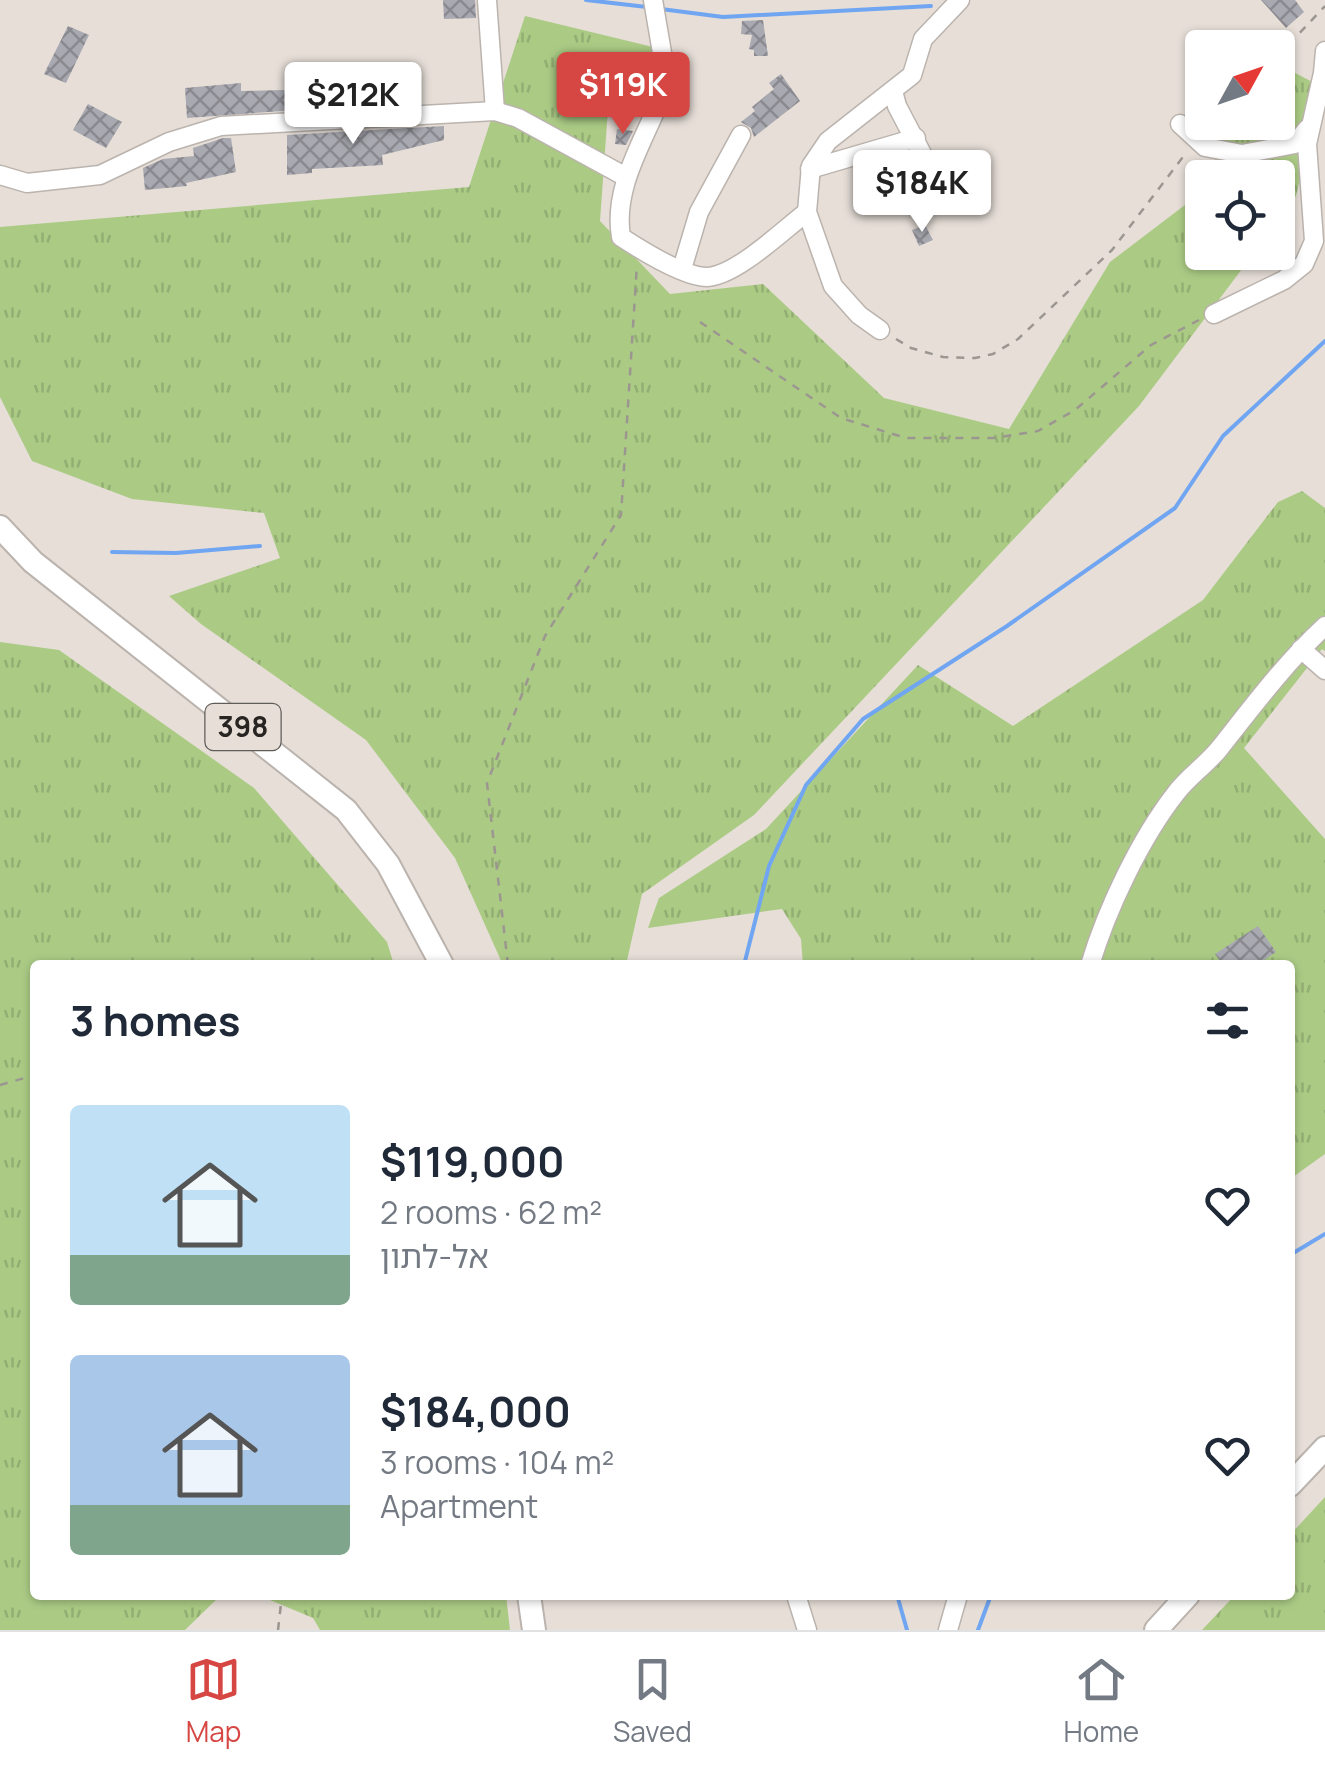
<!DOCTYPE html>
<html lang="en">
<head>
<meta charset="utf-8">
<style>
  body { margin:0; font-family:Manrope,"Noto Sans Hebrew",sans-serif; background:#f2f2f3; color:#1f2937; height:100vh; display:flex; flex-direction:column; font-size:38px; white-space:nowrap }
  * { box-sizing:border-box; margin:0 }
  p { font-size:32px; color:#747a83 }
  .icon { flex:none; width:55px; height:55px; fill:none; stroke:currentColor; stroke-width:2; stroke-linecap:round; stroke-linejoin:round }
  .map { position:relative; flex:1; overflow:hidden }
  .sheet { position:absolute; left:30px; top:960px; width:1265px; height:640px; display:flex; flex-direction:column; background:#fff; border-radius:10px; box-shadow:0 2px 8px #0004 }
  .sheet>* { flex:none }
  .needle { width:65px; rotate:50deg }
  .fabs { position:absolute; left:1185px; top:30px; display:grid; gap:20px }
  .fabs a { display:grid; place-items:center; width:110px; height:110px; border-radius:10px; background:#fff; box-shadow:0 2px 8px #0004; font-size:50px }
  .price { position:absolute; translate:-50% -85px; padding:0 22px; border-radius:10px; background:#fff; color:#222; font-size:32px; line-height:65px; filter:drop-shadow(0 2px 5px #0008) }
  .price::after { content:''; position:absolute; left:50%; top:60px; width:30px; height:22px; margin-left:-15px; background:inherit; clip-path:polygon(0 0,100% 0,50% 100%) }
  .price.active { background:#d64743; color:#fff }
  ul { padding:0; list-style:none }
  li { display:flex; align-items:center; gap:30px; height:250px; padding:0 40px }
  li span { display:grid; place-items:center; flex:none; width:280px; height:200px; border-radius:10px; color:#555 }
  li>.icon { margin-inline-start:auto }
  span .icon { width:120px; height:120px; fill:#fffc; stroke-width:1 }
  li b { font-size:42px }
  h2 { display:flex; justify-content:space-between; align-items:center; height:120px; padding:0 40px; font-size:42px }
  .tab-bar { display:flex; justify-content:space-around; align-items:center; height:140px; border-top:2px solid #e0e1e3; background:#fff; font-size:28px; color:#747a83 }
  .tab-bar a { display:grid; justify-items:center; gap:5px }
  .tab-bar .active { color:#d64743 }
  .map>svg:first-child { display:block }
  .grass { fill:url(#grass-tufts) }
  .lines { fill:none; stroke-linecap:round; stroke-linejoin:round }
  .stream { stroke:#70a5f2; stroke-width:4 }
  .building { fill:url(#building-cross-hatch) }
  .minor-casing { stroke:#bbb3ad; stroke-width:21 }
  .major-casing { stroke:#bbb3ad; stroke-width:26 }
  .path { stroke:#9c9690; stroke-width:2.5; stroke-dasharray:8 8; stroke-linecap:butt }
  .minor { stroke:#fff; stroke-width:18 }
  .major { stroke:#fff; stroke-width:22 }
  .labels { text-anchor:middle; stroke-width:8; stroke-linejoin:round; paint-order:stroke }
  .shield { fill:#e6ded7; stroke:#605c58; stroke-width:2.5 }
  .shield-label { font-size:28px; font-weight:bold; fill:#272422 }
</style>
</head>
<body>
<div class="map">
<svg width="1325" height="1630" viewBox="0 0 1325 1630">
  <defs>
    <pattern id="grass-tufts" width="24" height="20" patternUnits="userSpaceOnUse" patternTransform="scale(2.5)"><rect width="24" height="20" fill="#abcb85"/><path d="M3 7l-1-3M5 7V3M7 7l1-3M15 17l-1-3M17 17v-4M19 17l1-3" fill="none" stroke="#93ae73"/></pattern>
    <pattern id="building-cross-hatch" width="8" height="8" patternUnits="userSpaceOnUse" patternTransform="scale(2.5)"><rect width="8" height="8" fill="#a9a9b1"/><path d="M0 0l8 8M0 8l8-8" fill="none" stroke="#8a8990"/></pattern>
  </defs>
  <rect width="100%" height="100%" fill="#e6ded7"/>
  <g class="grass">
    <polygon points="525,16 653,47 638,97 609,95 600,221 670,294 763,284 884,398 1009,429 1110,262 1202,192 1202,252 1254,253 1139,406 754,815 642,894 626,965 503,965 455,858 366,740 201,624 169,596 280,558 264,513 132,499 32,461 0,397 0,227 469,187"/>
    <polygon points="1278,64 1322,87 1296,196 1278,221 1278,178 1208,178 1229,123 1278,122"/>
    <polygon points="1302,491 1325,508 1325,651 1322,649 1244,748 1325,839 1325,1154 1290,1179 1290,965 803,965 801,939 782,909 648,928 659,898 766,829 918,665 1013,726 1203,600 1278,502"/>
    <polygon points="0,642 59,650 254,788 387,942 394,965 35,965 35,1595 221,1595 185,1630 0,1630"/>
    <polygon points="1325,1497 1325,1630 1202,1630 1235,1595 1290,1595 1290,1535"/>
    <polygon points="258,1595 506,1595 510,1630 320,1630 313,1618"/>
  </g>
  <g class="lines">
    <g class="stream">
      <polyline points="586,0 647,7"/>
      <polyline points="661,9 723,17 931,6"/>
      <polyline points="112,552 176,553 260,546"/>
      <polyline points="744,965 769,866 806,785 863,719 1007,626 1175,508 1223,436 1325,341"/>
      <polyline points="1290,1255 1325,1234"/>
      <polyline points="897,1595 907,1630"/>
      <polyline points="978,1630 991,1595"/>
    </g>
  </g>
  <g class="building">
    <polygon points="443,0 475,0 476,18 444,19"/>
    <polygon points="1261,0 1295,0 1304,12 1286,28"/>
    <polygon points="763,20 768,56 754,56 754,50 749,49 752,35 741,34 742,21"/>
    <polygon points="68,26 89,35 66,83 44,74"/>
    <polygon points="781,74 800,101 754,137 751,128 741,122 755,111 752,107 774,89 769,83"/>
    <polygon points="241,83 241,91 323,89 324,108 187,118 185,88"/>
    <polygon points="88,104 122,122 106,148 73,130"/>
    <polygon points="444,126 444,140 382,155 383,165 312,169 312,173 287,175 287,135"/>
    <polygon points="617,129 633,131 626,145 615,144"/>
    <polygon points="223,138 231,138 236,172 186,183 187,186 145,190 143,168 163,159 194,156 193,148"/>
    <polygon points="895,157 901,174 912,169 917,182 890,192 878,162"/>
    <polygon points="925,225 933,240 919,246 912,230"/>
    <polygon points="1258,926 1276,952 1257,965 1223,965 1215,954"/>
  </g>
  <g class="lines">
    <defs>
      <g id="minor">
        <polyline points="487,0 495,111"/>
        <path d="M653,0L666,76L665,86C649,135 612,183 621,237C641,250 684,277 707,277C736,276 783,230 807,212"/>
        <polyline points="893,91 897,106 942,192"/>
        <polyline points="1180,124 1205,147 1242,154 1295,144 1307,129"/>
        <polyline points="810,169 916,138"/>
        <polyline points="0,175 27,183 100,175 169,142 221,126 495,111 518,118 626,177"/>
        <polyline points="682,269 699,212 741,135"/>
        <polyline points="1214,314 1284,280 1304,264 1314,241 1307,144 1323,73 1325,51"/>
        <polyline points="880,330 859,315 833,286 807,212 811,166 828,141 912,75 923,39 960,0"/>
        <polyline points="1301,649 1325,670"/>
        <path d="M1090,965C1107,909 1140,839 1176,793C1188,777 1206,765 1219,749C1253,706 1285,663 1325,626"/>
        <polyline points="796,1595 807,1630"/>
        <polyline points="948,1630 958,1595"/>
      </g>
      <g id="major">
        <polyline points="0,527 33,562 346,810 388,864 442,965"/>
        <polyline points="1290,1485 1325,1448"/>
        <polyline points="529,1595 534,1630"/>
        <polyline points="1156,1630 1188,1595"/>
      </g>
    </defs>
    <use href="#minor" class="minor-casing"/>
    <use href="#major" class="major-casing"/>
    <g class="path">
      <polyline points="1278,56 1325,6"/>
      <polyline points="700,322 841,418 906,438 994,438 1038,431 1075,410 1151,345 1199,320"/>
      <polyline points="896,339 911,348 943,357 975,358 993,354 1018,339 1112,250 1186,153"/>
      <polyline points="508,965 487,783 545,636 621,515 637,264"/>
      <polyline points="0,1085 35,1075"/>
      <polyline points="278,1630 282,1595"/>
    </g>
    <use href="#minor" class="minor"/>
    <use href="#major" class="major"/>
  </g>
  <g class="labels">
    <rect class="shield" x="205.5" y="704" width="75" height="46" rx="8"/>
    <g class="shield-label">
      <text x="243" y="737">398</text>
    </g>
  </g>
</svg>
<div class="fabs">
<a><svg class="needle" viewBox="-14 -14 28 28"><path d="M0-13l5 13h-10z" fill="#e53935"/><path d="M0 13l5-13h-10z" fill="#747a83"/></svg></a>
<a><svg class="icon" aria-label="locate" viewBox="0 0 24 24"><circle cx="12" cy="12" r="6"/><path d="M12 2v4M12 18v4M2 12h4M18 12h4"/></svg></a>
</div>
<b class="price active" style="left:623px;top:137px">$119K</b>
<b class="price" style="left:353px;top:147px">$212K</b>
<b class="price" style="left:922px;top:235px">$184K</b>
<section class="sheet">
<h2>3 homes<svg class="icon" aria-label="filters" viewBox="0 0 24 24"><path d="M4 7h16M4 17h16"/><circle cx="9" cy="7" r="2"/><circle cx="15" cy="17" r="2"/></svg></h2>
<ul>
<li><span style="background:linear-gradient(#bfe0f5 75%,#7fa58c 0)"><svg class="icon" aria-label="home" viewBox="0 0 24 24"><path d="M3 11l9-7 9 7M6 9v11h12V9"/></svg></span><div><b>$119,000</b><p>2 rooms · 62 m²</p><p>אל-לתון</p></div><svg class="icon" aria-label="heart" viewBox="0 0 24 24"><path d="M12 20l-8-8c-3-5 5-10 8-4 3-6 11-1 8 4z"/></svg></li>
<li><span style="background:linear-gradient(#a9c7e8 75%,#7fa58c 0)"><svg class="icon" aria-label="home" viewBox="0 0 24 24"><path d="M3 11l9-7 9 7M6 9v11h12V9"/></svg></span><div><b>$184,000</b><p>3 rooms · 104 m²</p><p>Apartment</p></div><svg class="icon" aria-label="heart" viewBox="0 0 24 24"><path d="M12 20l-8-8c-3-5 5-10 8-4 3-6 11-1 8 4z"/></svg></li>
</ul>
</section>
</div>
<nav class="tab-bar">
<a class="active"><svg class="icon" aria-label="map" viewBox="0 0 24 24"><path d="M3 6l6-2 6 2 6-2v14l-6 2-6-2-6 2zM9 4v14M15 6v14"/></svg>Map</a>
<a><svg class="icon" aria-label="saved" viewBox="0 0 24 24"><path d="M7 4h10v16l-5-4-5 4z"/></svg>Saved</a>
<a><svg class="icon" aria-label="home" viewBox="0 0 24 24"><path d="M3 11l9-7 9 7M6 9v11h12V9"/></svg>Home</a>
</nav>
</body>
</html>
